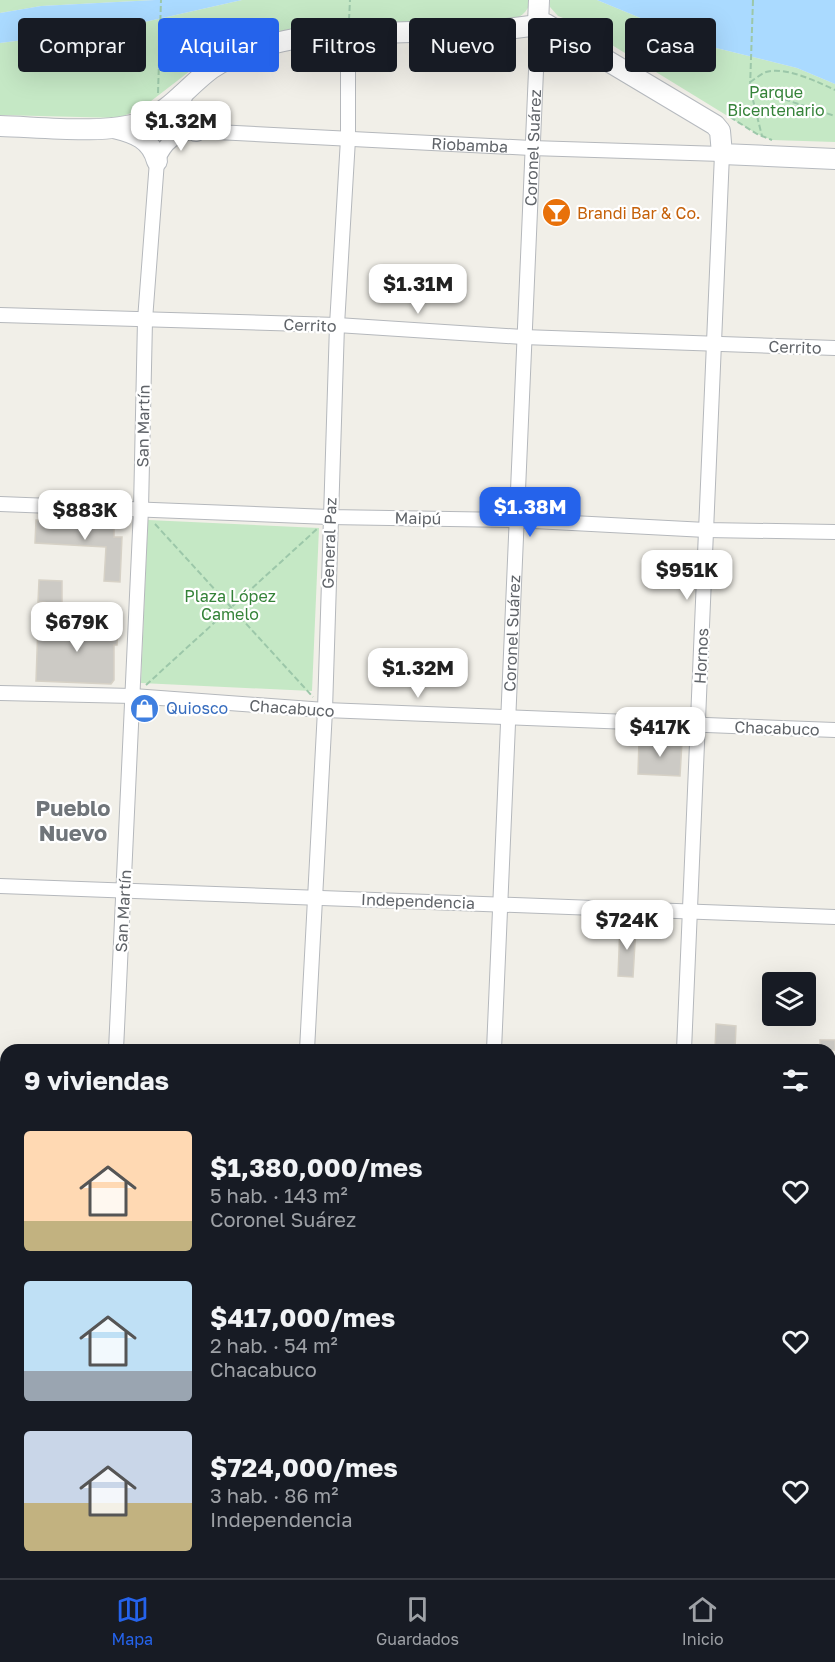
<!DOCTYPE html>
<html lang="es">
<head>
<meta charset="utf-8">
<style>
  body { margin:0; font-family:"Golos Text",sans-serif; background:#20242c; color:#f1f3f6; height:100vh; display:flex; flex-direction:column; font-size:22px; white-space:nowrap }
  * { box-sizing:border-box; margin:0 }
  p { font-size:20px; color:#9ea1a6 }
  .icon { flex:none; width:33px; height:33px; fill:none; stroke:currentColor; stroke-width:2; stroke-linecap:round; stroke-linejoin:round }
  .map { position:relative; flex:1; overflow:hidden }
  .panel { position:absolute; left:0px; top:1044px; width:836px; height:534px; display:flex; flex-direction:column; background:#171b24; border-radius:18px 18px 0 0; box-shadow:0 6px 24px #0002 }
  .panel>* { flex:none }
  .banner { position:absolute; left:18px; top:18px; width:800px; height:54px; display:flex; gap:12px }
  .buttons { position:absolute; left:762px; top:972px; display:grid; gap:12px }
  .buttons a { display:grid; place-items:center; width:54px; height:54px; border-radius:6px; background:#171b24; box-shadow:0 6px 24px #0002; font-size:30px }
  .price { position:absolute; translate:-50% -51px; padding:0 14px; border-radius:12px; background:#fff; color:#222; font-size:20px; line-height:39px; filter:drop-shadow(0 2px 3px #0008) }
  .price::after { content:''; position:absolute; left:50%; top:36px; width:18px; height:14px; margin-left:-9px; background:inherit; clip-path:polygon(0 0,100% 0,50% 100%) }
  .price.active { background:#2563eb; color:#fff }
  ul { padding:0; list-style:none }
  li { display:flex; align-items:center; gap:18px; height:150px; padding:0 24px }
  li span { display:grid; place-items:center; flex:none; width:168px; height:120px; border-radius:6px; color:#555 }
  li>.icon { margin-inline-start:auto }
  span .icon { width:72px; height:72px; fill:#fffc; stroke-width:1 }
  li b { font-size:26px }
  h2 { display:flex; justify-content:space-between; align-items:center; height:72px; padding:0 24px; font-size:26px }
  .chip { padding:0 21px; border-radius:6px; background:#171b24; box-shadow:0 6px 24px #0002; font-size:21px; line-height:54px }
  .chip.active { background:#2563eb; color:#fff }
  .tabs { display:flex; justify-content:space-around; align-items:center; height:84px; border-top:2px solid #363941; background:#171b24; font-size:16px; color:#9ea1a6 }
  .tabs a { display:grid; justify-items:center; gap:3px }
  .tabs .active { color:#2563eb }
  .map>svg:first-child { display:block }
  .education { fill:#e1ded6 }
  .green { fill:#c5e8c5 }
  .water { fill:#aadaff }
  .building { fill:#cccac5; stroke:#d6d1c6; stroke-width:1.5 }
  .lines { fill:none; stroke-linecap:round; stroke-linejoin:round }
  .street-casing { stroke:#b5b8bc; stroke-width:16 }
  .secondary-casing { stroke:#b6babf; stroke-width:22 }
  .path { stroke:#9cc7a9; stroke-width:2; stroke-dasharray:6 3; stroke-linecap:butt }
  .street { stroke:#fff; stroke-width:14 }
  .secondary { stroke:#fff; stroke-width:20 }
  .labels { text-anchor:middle; stroke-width:4.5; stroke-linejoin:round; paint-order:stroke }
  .park-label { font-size:16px; fill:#348238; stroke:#fff }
  .street-label { font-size:16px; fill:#5f6368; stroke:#fff }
  .food-label { font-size:16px; fill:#c56008; stroke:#fff; text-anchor:start }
  .shop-label { font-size:16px; fill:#366cbe; stroke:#fff; text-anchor:start }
  .district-label { font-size:22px; font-weight:bold; fill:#70757a; stroke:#fff }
</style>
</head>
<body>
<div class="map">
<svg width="835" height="1578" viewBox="0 0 835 1578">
  <rect width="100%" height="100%" fill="#f1efe8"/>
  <rect class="education" x="830" y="1120" width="5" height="161"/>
  <g class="green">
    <polygon points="0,0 155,0 41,6 0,13"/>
    <path d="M242,0H530C529,14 517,19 505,22L336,23L294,29L256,36L212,54L142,108L119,118L0,115V43L118,28Z"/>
    <polygon points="550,0 597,0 708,46 797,68 835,84 835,142 772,140 757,134 576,23 558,16 550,7"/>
    <polygon points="170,109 173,127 157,139 144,129"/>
    <polygon points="148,520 319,528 312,691 141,683"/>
  </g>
  <g class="water">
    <polygon points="155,0 242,0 118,28 0,43 0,13 41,6"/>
    <polygon points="597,0 835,0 835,84 797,68 708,46"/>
  </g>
  <g class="building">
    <polygon points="36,520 114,525 114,537 122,537 120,582 104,581 106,547 35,543"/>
    <polygon points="39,580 62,581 62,606 45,605 45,602 38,602"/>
    <polygon points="52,621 52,624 99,626 99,621 118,622 117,645 114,645 114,680 111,684 36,681 38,624"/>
    <polygon points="639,739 682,742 680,776 638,774"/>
    <polygon points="620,925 636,926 633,977 618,976"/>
    <polygon points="716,1024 736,1026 735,1050 715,1050"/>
    <rect x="820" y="1040" width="15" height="10"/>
  </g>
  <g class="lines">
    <defs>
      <g id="street">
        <polyline points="0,315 337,325 523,337 835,348"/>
        <polyline points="0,504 329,517 515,520 706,530 835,532"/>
        <polyline points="0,693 133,696 325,710 835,730"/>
        <polyline points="0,886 835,917"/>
        <path id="s1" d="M116,1050L141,509L145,320L157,161C166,141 175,135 196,131L531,148L722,154L684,1050"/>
        <polyline points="307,1050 325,710 337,325 348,139 348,35"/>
        <path id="s2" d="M494,1050L538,24"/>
        <polyline points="0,1073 6,1073"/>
        <polyline points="830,1107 835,1107"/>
        <polyline points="0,1260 6,1261"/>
        <polyline points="830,1295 835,1296"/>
        <polyline points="94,1578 94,1572"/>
        <polyline points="285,1578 285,1572"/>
        <polyline points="473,1578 473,1572"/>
        <polyline points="664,1578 664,1572"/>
      </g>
      <g id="secondary">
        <polyline points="538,24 539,0"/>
        <polyline points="182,95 179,117 196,131"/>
        <path d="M0,126C39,127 106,135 142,122C169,112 188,86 211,69C239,49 281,41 315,35L507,29L546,24L715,125L720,131L722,154L835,159"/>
        <path d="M114,128C135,133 151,139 157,161"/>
        <polyline points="0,1450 6,1450"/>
        <polyline points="0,1471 6,1471"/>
        <polyline points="830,1487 835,1488"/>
        <polyline points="830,1506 835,1506"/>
      </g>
    </defs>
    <use href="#street" class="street-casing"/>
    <use href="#secondary" class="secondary-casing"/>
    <g class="path">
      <polyline points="753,0 750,88 762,136"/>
      <polyline points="349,20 350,0"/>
      <path d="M750,82C755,79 761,74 766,72C785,66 818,82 835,90"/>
      <polyline points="750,88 835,116"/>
      <polyline points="158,93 161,0"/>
      <polyline points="730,117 757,134 772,140"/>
      <polyline points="155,524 313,697"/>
      <polyline points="146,685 317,529"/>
    </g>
    <use href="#street" class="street"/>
    <use href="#secondary" class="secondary"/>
  </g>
  <defs>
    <symbol id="bar-disc" viewBox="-11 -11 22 22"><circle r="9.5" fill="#e8710a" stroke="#fff"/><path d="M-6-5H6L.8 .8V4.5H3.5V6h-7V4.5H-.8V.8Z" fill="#fff"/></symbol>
    <symbol id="shop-disc" viewBox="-11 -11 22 22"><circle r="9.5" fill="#3f7fe0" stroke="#fff"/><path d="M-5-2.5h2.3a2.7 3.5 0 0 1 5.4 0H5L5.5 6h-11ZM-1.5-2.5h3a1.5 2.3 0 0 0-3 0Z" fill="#fff"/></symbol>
  </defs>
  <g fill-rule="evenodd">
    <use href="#bar-disc" x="540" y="196" width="33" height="33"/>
    <use href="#shop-disc" x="128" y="692" width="33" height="33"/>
  </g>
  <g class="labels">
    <g class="park-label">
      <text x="776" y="98">Parque<tspan x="776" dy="18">Bicentenario</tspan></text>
      <text x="230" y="602">Plaza López<tspan x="230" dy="18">Camelo</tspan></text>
    </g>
    <g class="street-label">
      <text dy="6" stroke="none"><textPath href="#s1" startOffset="1216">Riobamba</textPath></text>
      <text dy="6" stroke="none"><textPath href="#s2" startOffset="903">Coronel Suárez</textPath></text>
      <text transform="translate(310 325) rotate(2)" y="6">Cerrito</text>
      <text transform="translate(795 347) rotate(2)" y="6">Cerrito</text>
      <text transform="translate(143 426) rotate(-89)" y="6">San Martín</text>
      <text transform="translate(418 518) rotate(1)" y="6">Maipú</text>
      <text transform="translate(329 543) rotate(-88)" y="6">General Paz</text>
      <text dy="6" stroke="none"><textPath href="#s2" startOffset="417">Coronel Suárez</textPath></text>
      <text transform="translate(701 656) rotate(-87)" y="6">Hornos</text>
      <text transform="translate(292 708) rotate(4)" y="6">Chacabuco</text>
      <text transform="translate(777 728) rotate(2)" y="6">Chacabuco</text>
      <text transform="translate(418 901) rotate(2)" y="6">Independencia</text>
      <text transform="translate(123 911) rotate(-87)" y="6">San Martín</text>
    </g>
    <g class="food-label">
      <text x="577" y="219">Brandi Bar &amp; Co.</text>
    </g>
    <g class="shop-label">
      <text x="166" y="714">Quiosco</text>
    </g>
    <g class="district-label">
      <text x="73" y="816">Pueblo<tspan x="73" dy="25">Nuevo</tspan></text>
    </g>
  </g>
</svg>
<div class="buttons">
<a><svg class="icon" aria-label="layers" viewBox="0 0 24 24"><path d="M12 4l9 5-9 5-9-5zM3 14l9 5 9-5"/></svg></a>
</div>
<b class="price" style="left:181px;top:152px">$1.32M</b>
<b class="price" style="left:418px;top:315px">$1.31M</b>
<b class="price active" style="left:530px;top:538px">$1.38M</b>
<b class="price" style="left:85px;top:541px">$883K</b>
<b class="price" style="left:687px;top:601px">$951K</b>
<b class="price" style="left:77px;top:653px">$679K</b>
<b class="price" style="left:418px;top:699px">$1.32M</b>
<b class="price" style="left:660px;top:758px">$417K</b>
<b class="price" style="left:627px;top:951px">$724K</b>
<div class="banner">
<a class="chip">Comprar</a>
<a class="chip active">Alquilar</a>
<a class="chip">Filtros</a>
<a class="chip">Nuevo</a>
<a class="chip">Piso</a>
<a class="chip">Casa</a>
</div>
<section class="panel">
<h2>9 viviendas<svg class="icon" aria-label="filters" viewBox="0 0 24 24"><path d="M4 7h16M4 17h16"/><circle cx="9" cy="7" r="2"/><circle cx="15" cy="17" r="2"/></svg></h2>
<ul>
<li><span style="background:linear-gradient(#ffd9b3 75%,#c2b280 0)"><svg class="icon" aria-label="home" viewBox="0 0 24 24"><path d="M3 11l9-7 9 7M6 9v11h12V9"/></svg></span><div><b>$1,380,000/mes</b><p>5 hab. · 143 m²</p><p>Coronel Suárez</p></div><svg class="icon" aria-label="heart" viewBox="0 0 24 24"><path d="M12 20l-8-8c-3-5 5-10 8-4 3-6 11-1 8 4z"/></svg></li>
<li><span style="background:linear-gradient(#bfe0f5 75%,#9aa5b1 0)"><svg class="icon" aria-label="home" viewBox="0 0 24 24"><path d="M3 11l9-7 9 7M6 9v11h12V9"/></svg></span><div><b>$417,000/mes</b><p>2 hab. · 54 m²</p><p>Chacabuco</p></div><svg class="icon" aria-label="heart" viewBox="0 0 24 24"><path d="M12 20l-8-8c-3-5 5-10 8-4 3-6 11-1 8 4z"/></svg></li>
<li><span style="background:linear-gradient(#c9d6e8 60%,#c2b280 0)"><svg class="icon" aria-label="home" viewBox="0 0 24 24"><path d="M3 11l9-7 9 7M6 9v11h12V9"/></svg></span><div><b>$724,000/mes</b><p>3 hab. · 86 m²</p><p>Independencia</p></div><svg class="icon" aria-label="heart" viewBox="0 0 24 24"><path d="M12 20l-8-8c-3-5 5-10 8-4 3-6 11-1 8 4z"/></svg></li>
</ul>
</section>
</div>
<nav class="tabs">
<a class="active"><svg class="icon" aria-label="map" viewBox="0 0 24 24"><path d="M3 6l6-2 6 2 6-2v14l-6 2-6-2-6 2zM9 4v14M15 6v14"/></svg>Mapa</a>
<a><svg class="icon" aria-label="saved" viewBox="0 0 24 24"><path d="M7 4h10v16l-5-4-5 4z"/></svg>Guardados</a>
<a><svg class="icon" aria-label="home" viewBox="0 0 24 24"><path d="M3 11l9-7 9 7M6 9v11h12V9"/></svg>Inicio</a>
</nav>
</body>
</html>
